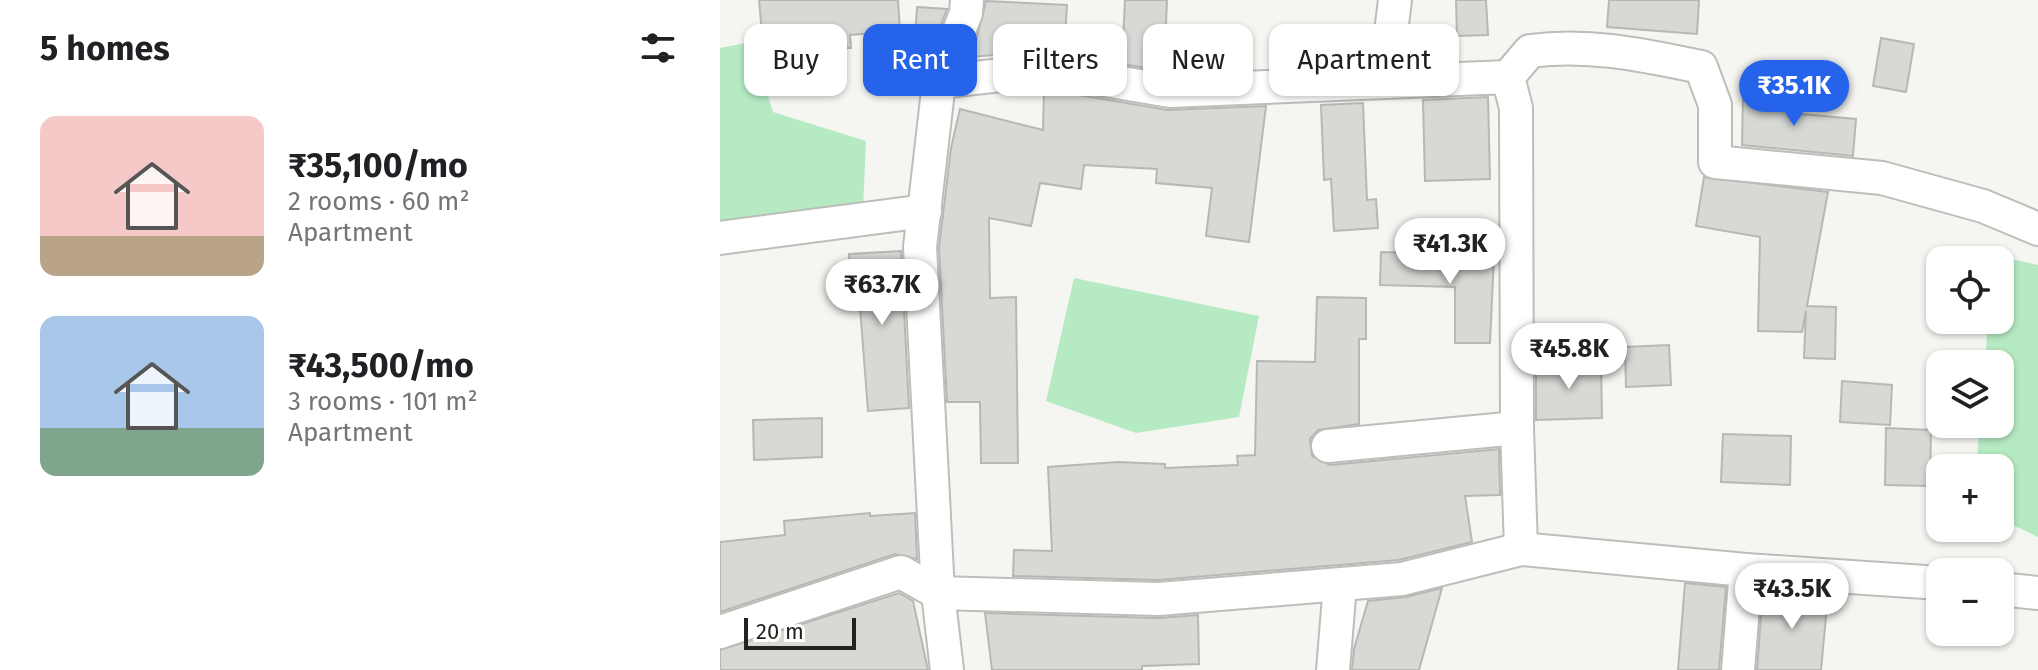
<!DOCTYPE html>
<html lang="en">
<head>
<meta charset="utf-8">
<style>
  body { margin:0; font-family:"Fira Sans",sans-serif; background:#f2f2f2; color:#202124; height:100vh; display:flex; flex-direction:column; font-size:30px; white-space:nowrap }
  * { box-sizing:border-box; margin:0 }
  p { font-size:26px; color:#757577 }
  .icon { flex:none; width:44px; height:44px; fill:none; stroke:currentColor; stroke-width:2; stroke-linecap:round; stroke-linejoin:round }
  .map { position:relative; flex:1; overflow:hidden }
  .details { display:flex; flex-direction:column; background:#fff; width:720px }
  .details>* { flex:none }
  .guide { position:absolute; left:24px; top:24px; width:760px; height:72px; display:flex; gap:16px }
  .buttons { position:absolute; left:1206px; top:246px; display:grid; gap:16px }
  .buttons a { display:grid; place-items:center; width:88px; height:88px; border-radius:16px; background:#fff; box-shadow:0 2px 6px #0004; font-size:40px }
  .scale { position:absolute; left:24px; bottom:20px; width:112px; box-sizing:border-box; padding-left:8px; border:4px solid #222221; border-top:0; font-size:22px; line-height:28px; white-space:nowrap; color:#222221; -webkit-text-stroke:6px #fffffe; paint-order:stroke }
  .price { position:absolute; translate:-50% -68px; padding:0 18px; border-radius:28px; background:#fff; color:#222; font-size:26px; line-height:52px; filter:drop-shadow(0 2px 4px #0008) }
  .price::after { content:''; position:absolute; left:50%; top:48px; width:24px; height:18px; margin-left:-12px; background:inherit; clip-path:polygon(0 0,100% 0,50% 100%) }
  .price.on { background:#2563eb; color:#fff }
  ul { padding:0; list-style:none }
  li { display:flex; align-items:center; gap:24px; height:200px; padding:0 40px }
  li span { display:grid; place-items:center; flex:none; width:224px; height:160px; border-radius:16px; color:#555 }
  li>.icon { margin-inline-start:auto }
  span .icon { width:96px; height:96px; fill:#fffc; stroke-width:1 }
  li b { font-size:34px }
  h2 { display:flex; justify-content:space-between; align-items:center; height:96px; padding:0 40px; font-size:34px }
  .pill { padding:0 28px; border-radius:16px; background:#fff; box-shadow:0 2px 6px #0004; font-size:28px; line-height:72px }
  .pill.on { background:#2563eb; color:#fff }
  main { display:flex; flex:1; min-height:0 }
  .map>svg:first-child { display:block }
  .water { fill:#b5eac3 }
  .building { fill:#d7d9d5; stroke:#b6b8b4; stroke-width:2 }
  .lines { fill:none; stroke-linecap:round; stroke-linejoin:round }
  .street-casing { stroke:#bdbdb9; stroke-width:36 }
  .street { stroke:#fff; stroke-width:32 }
</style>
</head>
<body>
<main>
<section class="details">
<h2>5 homes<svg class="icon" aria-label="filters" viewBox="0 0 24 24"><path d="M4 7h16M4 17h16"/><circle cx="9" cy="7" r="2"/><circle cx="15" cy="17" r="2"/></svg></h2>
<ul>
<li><span style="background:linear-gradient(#f6c9c9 75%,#b9a48a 0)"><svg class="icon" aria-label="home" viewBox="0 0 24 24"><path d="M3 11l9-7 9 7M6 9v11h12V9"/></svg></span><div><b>₹35,100/mo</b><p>2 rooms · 60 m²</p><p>Apartment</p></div></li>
<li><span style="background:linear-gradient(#a9c7e8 70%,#7fa58c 0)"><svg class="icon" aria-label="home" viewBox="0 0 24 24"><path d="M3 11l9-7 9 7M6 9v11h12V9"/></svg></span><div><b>₹43,500/mo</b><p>3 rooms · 101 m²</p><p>Apartment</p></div></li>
</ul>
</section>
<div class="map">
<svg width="1318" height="670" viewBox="0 0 1318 670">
  <rect width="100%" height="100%" fill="#f5f6f2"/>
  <g class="water">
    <polygon points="31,42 53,112 146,141 143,210 0,225 0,48"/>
    <polygon points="1273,255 1318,265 1318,537 1280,519 1280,468 1256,468 1260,424 1280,424 1280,364 1265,364 1268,320 1280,320 1280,260 1273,260"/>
    <polygon points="354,278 539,316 519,417 416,433 326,401"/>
  </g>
  <g class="building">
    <polygon points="39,0 178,0 180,31 130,35 131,48 71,48 70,53 44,55"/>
    <polygon points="405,0 447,0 444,71 402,64"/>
    <polygon points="736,0 766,0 768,35 737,36"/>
    <polygon points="889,0 979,0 977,34 887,27"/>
    <polygon points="266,1 347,5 344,54 323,51 252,57"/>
    <polygon points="197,7 227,9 215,40 195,38"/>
    <polygon points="1161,38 1194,44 1186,92 1153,86"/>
    <polygon points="324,89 447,110 546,106 529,242 486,236 492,188 436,183 437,169 364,165 361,189 320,183 311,226 269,218 270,298 296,297 298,463 261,463 260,402 227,402 219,248 231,148 240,109 323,130"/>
    <polygon points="1023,95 1070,97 1070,113 1136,119 1133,156 1022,145"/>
    <polygon points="768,97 770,179 705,181 703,100"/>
    <polygon points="643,103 647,200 656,199 658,228 614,231 611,179 604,180 601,105"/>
    <polygon points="984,177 1108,192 1087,306 1116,307 1115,359 1084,358 1086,311 1082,332 1038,331 1040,237 976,226"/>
    <polygon points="181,251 189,408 148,411 140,307 132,308 129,254"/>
    <polygon points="661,252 774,256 770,343 735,343 735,287 660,285"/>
    <polygon points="597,297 646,298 646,339 639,339 639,424 598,430 590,439 592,456 610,465 779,449 780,495 745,496 752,542 679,560 438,580 293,576 294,550 332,551 328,467 398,462 445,464 445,468 518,465 517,456 535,455 537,361 595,362"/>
    <polygon points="949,345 951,385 906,387 905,347"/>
    <polygon points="881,361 882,418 816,420 816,363"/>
    <polygon points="1122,381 1172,385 1170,425 1120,422"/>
    <polygon points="102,418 102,457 34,460 33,420"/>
    <polygon points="1166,428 1211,430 1210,486 1165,485"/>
    <polygon points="1003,434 1071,436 1070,485 1001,482"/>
    <polygon points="150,513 150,516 195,513 197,559 175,554 0,612 0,542 65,535 64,521"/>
    <polygon points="965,583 1006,587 999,670 958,670"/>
    <polygon points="722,588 699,670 632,670 634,649 648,601 686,597"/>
    <polygon points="1043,590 1108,595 1101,670 1037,670"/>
    <polygon points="179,593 193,601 208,670 0,670 0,650"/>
    <polygon points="265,613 438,618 478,615 479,664 422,666 422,670 272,670"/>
  </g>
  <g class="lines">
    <defs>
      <g id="street">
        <path d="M788,77L810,51C869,43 923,55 981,67L995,105V162L1162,178L1263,206L1318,229"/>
        <polyline points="665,81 675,0"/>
        <polyline points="219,82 325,70 450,91 788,77 796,108 797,428 801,549"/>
        <polyline points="0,238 205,211"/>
        <polyline points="608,446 797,428"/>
        <polyline points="1026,570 1220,583"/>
        <polyline points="1280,589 1318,593"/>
        <polyline points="0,632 181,572 218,593 439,599 682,579 801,549 1026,570 1018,670"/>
        <polyline points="227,670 218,593 200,247 219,82 246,13 247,0"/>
        <polyline points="613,670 620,585"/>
      </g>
    </defs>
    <use href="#street" class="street-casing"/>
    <use href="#street" class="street"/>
  </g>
</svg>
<div class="buttons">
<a><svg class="icon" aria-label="locate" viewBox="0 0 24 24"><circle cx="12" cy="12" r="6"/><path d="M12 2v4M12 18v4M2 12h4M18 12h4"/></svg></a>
<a><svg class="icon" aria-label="layers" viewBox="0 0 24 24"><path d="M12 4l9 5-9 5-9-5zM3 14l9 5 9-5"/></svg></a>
<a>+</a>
<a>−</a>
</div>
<div class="scale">20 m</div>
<b class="price on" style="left:1074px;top:128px">₹35.1K</b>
<b class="price" style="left:730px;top:286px">₹41.3K</b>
<b class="price" style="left:162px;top:327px">₹63.7K</b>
<b class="price" style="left:849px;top:391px">₹45.8K</b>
<b class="price" style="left:1072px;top:631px">₹43.5K</b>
<div class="guide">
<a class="pill">Buy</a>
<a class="pill on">Rent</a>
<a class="pill">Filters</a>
<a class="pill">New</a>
<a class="pill">Apartment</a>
</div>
</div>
</main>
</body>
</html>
